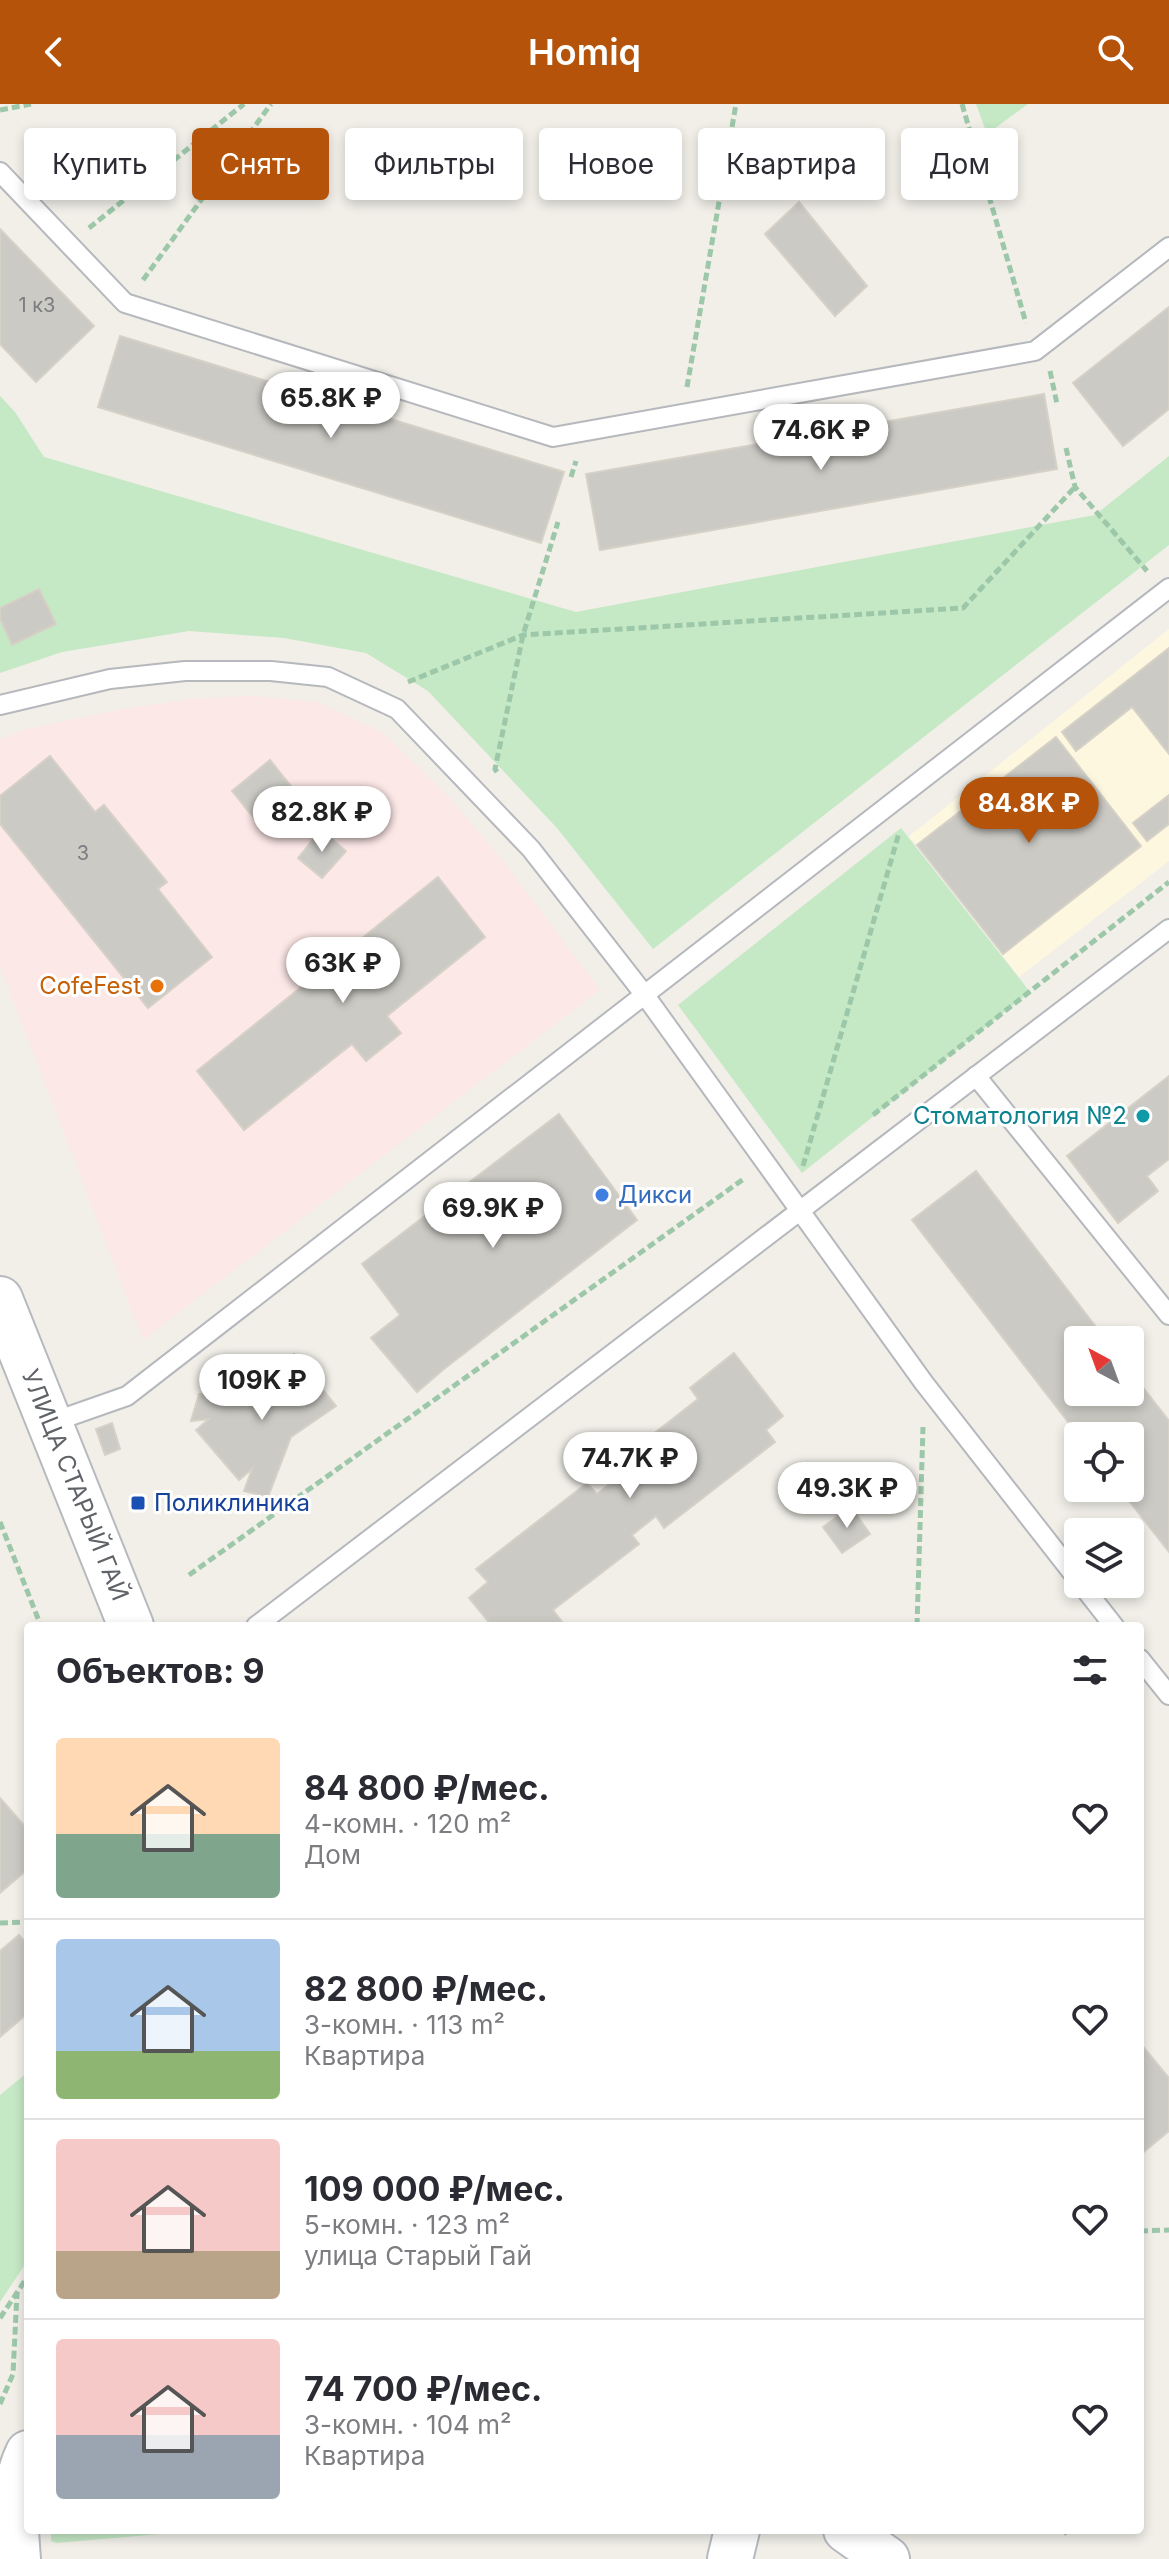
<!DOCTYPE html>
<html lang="ru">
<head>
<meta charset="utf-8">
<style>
  body { margin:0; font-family:Inter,sans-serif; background:#f2f2f3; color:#2b2b33; height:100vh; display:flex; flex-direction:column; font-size:30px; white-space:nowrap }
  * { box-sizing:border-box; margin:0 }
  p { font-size:26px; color:#7c7c81 }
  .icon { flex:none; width:44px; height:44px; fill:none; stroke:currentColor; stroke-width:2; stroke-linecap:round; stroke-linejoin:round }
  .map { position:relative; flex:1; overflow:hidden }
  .side { position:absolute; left:24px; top:1518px; width:1120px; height:912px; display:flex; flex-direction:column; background:#fff; border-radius:8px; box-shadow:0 4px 12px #0003 }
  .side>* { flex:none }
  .hud { position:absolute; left:24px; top:24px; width:1122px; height:72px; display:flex; gap:16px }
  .needle { width:52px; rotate:319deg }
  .fabs { position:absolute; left:1064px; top:1222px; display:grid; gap:16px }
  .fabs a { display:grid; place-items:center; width:80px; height:80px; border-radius:8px; background:#fff; box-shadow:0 4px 12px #0003; font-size:40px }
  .price { position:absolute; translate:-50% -68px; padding:0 18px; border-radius:28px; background:#fff; color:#222; font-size:26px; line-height:52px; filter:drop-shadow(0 2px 4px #0008) }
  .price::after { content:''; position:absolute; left:50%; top:48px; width:24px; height:18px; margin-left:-12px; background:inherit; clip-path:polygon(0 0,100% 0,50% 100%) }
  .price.current { background:#b45309; color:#fff }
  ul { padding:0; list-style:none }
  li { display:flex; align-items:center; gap:24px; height:200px; padding:0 32px }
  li+li { border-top:2px solid #e1e1e2 }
  li span { display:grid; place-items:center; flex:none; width:224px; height:160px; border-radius:8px; color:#555 }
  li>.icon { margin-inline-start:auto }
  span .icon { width:96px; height:96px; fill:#fffc; stroke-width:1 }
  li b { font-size:34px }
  h2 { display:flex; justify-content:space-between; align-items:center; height:96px; padding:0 32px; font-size:34px }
  .chip { padding:0 28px; border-radius:8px; background:#fff; box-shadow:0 4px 12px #0003; font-size:28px; line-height:72px }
  .chip.current { background:#b45309; color:#fff }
  header { display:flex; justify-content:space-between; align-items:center; height:104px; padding:0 32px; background:#b45309; color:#fff; font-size:36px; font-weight:600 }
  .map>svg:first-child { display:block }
  .commercial { fill:#fef7e0 }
  .medical { fill:#fce8e6 }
  .green { fill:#c5e8c5 }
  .building { fill:#cccac5; stroke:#d6d1c6; stroke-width:2 }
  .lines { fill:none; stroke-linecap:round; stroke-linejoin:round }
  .lane-casing { stroke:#b5b8bc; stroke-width:22 }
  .secondary-casing { stroke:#b6babf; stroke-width:48 }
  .path { stroke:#9cc7a9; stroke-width:5; stroke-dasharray:8 4; stroke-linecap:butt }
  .lane { stroke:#fff; stroke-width:18 }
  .secondary { stroke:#fff; stroke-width:44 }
  .food-dot { fill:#e8710a; stroke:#fff; stroke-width:3 }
  .culture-dot { fill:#0f9aa8; stroke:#fff; stroke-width:3 }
  .shop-dot { fill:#3f7fe0; stroke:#fff; stroke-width:3 }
  .transit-dot { fill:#1a4fb4; stroke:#fff; stroke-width:3 }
  .labels { text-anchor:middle; stroke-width:6; stroke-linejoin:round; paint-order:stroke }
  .number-label { font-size:20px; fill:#7a7d7f }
  .food-label { font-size:24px; fill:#c56008; stroke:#fff; text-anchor:end }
  .culture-label { font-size:24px; fill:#0d838f; stroke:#fff; text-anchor:end }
  .shop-label { font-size:24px; fill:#366cbe; stroke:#fff; text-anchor:start }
  .street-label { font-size:24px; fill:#5f6368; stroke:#fff }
  .transit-label { font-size:24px; fill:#164399; stroke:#fff; text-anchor:start }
</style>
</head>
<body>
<header><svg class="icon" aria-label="back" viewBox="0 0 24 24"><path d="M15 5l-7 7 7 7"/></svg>Homiq<svg class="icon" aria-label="search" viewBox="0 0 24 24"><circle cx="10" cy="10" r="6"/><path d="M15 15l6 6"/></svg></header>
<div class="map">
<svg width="1169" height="2455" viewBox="0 0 1169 2455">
  <rect width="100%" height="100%" fill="#f1efe8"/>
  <polygon class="commercial" points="1169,525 1169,757 1019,873 918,741 908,733"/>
  <polygon class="medical" points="255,592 318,598 382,628 446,690 504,758 600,886 143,1236 0,862 0,635 27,625 118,606 187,595"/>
  <g class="green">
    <polygon points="976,0 1028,0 987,30"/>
    <polygon points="0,292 15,308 44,353 576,508 1095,411 1169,352 1169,441 653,845 557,724 428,587 366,549 284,534 189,527 62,548 0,569"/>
    <polygon points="901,724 1030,888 802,1069 678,901"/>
    <polygon points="28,1968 28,2156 0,2198 0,1991"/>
    <polygon points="51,2426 208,2426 56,2439 51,2437"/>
  </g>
  <g class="building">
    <polygon points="799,98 867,182 835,212 765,130"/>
    <polygon points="0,125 94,222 36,278 0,240"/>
    <polygon points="1169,203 1169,305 1123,342 1073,279"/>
    <polygon points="120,232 564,368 541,439 98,303"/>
    <polygon points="1044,290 1057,365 600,446 586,370"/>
    <polygon points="39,485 56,520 12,541 0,515 0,504"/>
    <polygon points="1169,544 1169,650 1132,603 1076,647 1062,628"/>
    <polygon points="1056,633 1141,742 1003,850 917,741"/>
    <polygon points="50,652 95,708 104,701 167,778 158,785 212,853 148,904 0,720 0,692"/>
    <polygon points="270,656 295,687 257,718 232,687"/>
    <polygon points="1169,691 1169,720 1147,737 1133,719"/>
    <polygon points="321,726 346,747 322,774 298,754"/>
    <polygon points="438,773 485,833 387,912 401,929 366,957 352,940 244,1026 197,967"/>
    <polygon points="1169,972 1169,1055 1147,1072 1158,1087 1118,1119 1067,1052"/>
    <polygon points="559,1010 637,1116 444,1265 417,1288 371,1234 400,1211 362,1160"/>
    <polygon points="976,1067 1106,1236 1078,1236 1078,1288 1130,1288 1130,1267 1169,1317 1169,1448 1119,1384 1130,1384 1130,1332 1079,1332 912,1116"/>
    <polygon points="734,1249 783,1312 766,1326 775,1338 664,1424 656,1412 632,1431 639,1440 553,1506 563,1519 559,1522 492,1522 469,1494 488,1478 476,1465 587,1379 597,1390 622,1370 615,1360 698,1295 690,1284"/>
    <polygon points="294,1250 336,1302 291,1333 268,1393 244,1387 252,1365 239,1376 196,1326 209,1315 191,1317 199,1290 245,1291"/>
    <polygon points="112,1319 120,1345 105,1351 96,1325"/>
    <polygon points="851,1403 870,1430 842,1449 823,1423"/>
    <polygon points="0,1694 28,1726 28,1765 0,1789"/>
    <polygon points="19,1831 28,1841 28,1909 0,1933 0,1847"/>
    <polygon points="1140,1939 1169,1974 1169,2027 1140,2051"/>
  </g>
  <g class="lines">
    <defs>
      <g id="lane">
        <polyline points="0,68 125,199 553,333 1035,247 1169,143"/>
        <polyline points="0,601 110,575 185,567 271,567 328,573 397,605 531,745 644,890 924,1279 1078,1476"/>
        <polyline points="976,972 1169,1211"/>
        <polyline points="50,1319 127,1292 1169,484"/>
        <polyline points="1081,1480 1114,1522"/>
        <polyline points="256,1522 1169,825"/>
        <polyline points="1140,1555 1169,1591"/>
      </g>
      <g id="secondary">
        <polyline points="0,1195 131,1522"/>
        <polyline points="846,2426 887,2455"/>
        <path d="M18,2455C15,2419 12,2382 28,2349"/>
        <polyline points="730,2455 737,2426"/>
      </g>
    </defs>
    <use href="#lane" class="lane-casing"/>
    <use href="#secondary" class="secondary-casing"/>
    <g class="path">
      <polyline points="962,0 1026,219"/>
      <polyline points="0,6 31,0"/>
      <polyline points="89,124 244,0"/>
      <polyline points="143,176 271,0"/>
      <polyline points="1050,267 1057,300"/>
      <polyline points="687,283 736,0"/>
      <polyline points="1066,344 1075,383 1147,467"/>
      <polyline points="571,373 576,357"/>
      <polyline points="408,578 523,531 963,504 1075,383"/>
      <polyline points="497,668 495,665 523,531 558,418"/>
      <polyline points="873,1011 1169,778"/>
      <polyline points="803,1062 899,729"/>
      <polyline points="0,1418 41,1522"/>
      <polyline points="189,1471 745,1074"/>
      <polyline points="917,1522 923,1323"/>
      <polyline points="0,1819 28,1818"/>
      <polyline points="1140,2127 1169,2126"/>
      <polyline points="0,2214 28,2172"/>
      <polyline points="0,2300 13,2270 17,2188"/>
      <polyline points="1063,2426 1067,2430"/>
    </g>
    <use href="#lane" class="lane"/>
    <use href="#secondary" class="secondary"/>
  </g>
  <circle class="food-dot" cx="157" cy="882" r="8"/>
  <circle class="culture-dot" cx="1143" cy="1012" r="8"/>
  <circle class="shop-dot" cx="602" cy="1091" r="8"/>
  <rect class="transit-dot" x="130" y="1391" width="16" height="16" rx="4"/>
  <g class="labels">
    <g class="number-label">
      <text x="37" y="208">1 к3</text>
      <text x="83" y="756">3</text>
    </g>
    <g class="food-label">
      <text x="141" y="890">CofeFest</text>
    </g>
    <g class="culture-label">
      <text x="1127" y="1020">Стоматология №2</text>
    </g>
    <g class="shop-label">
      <text x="618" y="1099">Дикси</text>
    </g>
    <g class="street-label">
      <text transform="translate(75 1381) rotate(68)" y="8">УЛИЦА СТАРЫЙ ГАЙ</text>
    </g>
    <g class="transit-label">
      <text x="154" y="1407">Поликлиника</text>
    </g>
  </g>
</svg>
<div class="fabs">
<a><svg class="needle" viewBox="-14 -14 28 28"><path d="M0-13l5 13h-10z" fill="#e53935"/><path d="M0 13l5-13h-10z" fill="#7c7c81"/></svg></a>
<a><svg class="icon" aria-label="locate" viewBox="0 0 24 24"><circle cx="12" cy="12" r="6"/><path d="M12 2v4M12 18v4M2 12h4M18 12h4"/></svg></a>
<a><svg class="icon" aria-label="layers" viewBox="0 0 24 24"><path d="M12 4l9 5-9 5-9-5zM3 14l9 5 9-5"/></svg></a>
</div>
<b class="price" style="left:331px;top:336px">65.8K ₽</b>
<b class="price" style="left:821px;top:368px">74.6K ₽</b>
<b class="price current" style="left:1029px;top:741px">84.8K ₽</b>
<b class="price" style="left:322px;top:750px">82.8K ₽</b>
<b class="price" style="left:343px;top:901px">63K ₽</b>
<b class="price" style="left:493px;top:1146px">69.9K ₽</b>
<b class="price" style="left:262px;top:1318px">109K ₽</b>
<b class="price" style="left:630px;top:1396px">74.7K ₽</b>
<b class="price" style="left:847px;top:1426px">49.3K ₽</b>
<div class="hud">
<a class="chip">Купить</a>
<a class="chip current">Снять</a>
<a class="chip">Фильтры</a>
<a class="chip">Новое</a>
<a class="chip">Квартира</a>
<a class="chip">Дом</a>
</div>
<section class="side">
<h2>Объектов: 9<svg class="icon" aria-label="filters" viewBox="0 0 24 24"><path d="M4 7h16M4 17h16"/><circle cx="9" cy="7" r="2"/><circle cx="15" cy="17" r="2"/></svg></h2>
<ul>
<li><span style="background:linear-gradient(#ffd9b3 60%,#7fa58c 0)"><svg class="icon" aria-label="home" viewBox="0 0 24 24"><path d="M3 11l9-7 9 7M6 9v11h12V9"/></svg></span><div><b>84 800 ₽/мес.</b><p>4-комн. · 120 m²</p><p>Дом</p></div><svg class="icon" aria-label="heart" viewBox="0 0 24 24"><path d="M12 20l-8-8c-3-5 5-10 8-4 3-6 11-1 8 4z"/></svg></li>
<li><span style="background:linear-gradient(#a9c7e8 70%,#8fb573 0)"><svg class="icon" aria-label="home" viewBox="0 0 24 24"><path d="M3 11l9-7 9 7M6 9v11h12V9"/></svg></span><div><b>82 800 ₽/мес.</b><p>3-комн. · 113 m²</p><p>Квартира</p></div><svg class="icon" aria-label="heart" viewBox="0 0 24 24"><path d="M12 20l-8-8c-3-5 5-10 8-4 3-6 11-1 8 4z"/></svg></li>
<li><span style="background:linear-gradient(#f6c9c9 70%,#b9a48a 0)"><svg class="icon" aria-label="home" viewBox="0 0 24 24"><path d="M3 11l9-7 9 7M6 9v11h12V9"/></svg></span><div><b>109 000 ₽/мес.</b><p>5-комн. · 123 m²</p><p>улица Старый Гай</p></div><svg class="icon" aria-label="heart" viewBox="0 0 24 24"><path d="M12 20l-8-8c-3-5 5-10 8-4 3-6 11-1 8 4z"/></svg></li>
<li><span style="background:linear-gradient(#f6c9c9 60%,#9aa5b1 0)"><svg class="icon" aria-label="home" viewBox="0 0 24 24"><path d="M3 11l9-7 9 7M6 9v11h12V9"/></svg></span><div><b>74 700 ₽/мес.</b><p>3-комн. · 104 m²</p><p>Квартира</p></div><svg class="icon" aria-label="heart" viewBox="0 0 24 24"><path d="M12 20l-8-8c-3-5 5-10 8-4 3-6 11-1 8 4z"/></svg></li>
</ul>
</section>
</div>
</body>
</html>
